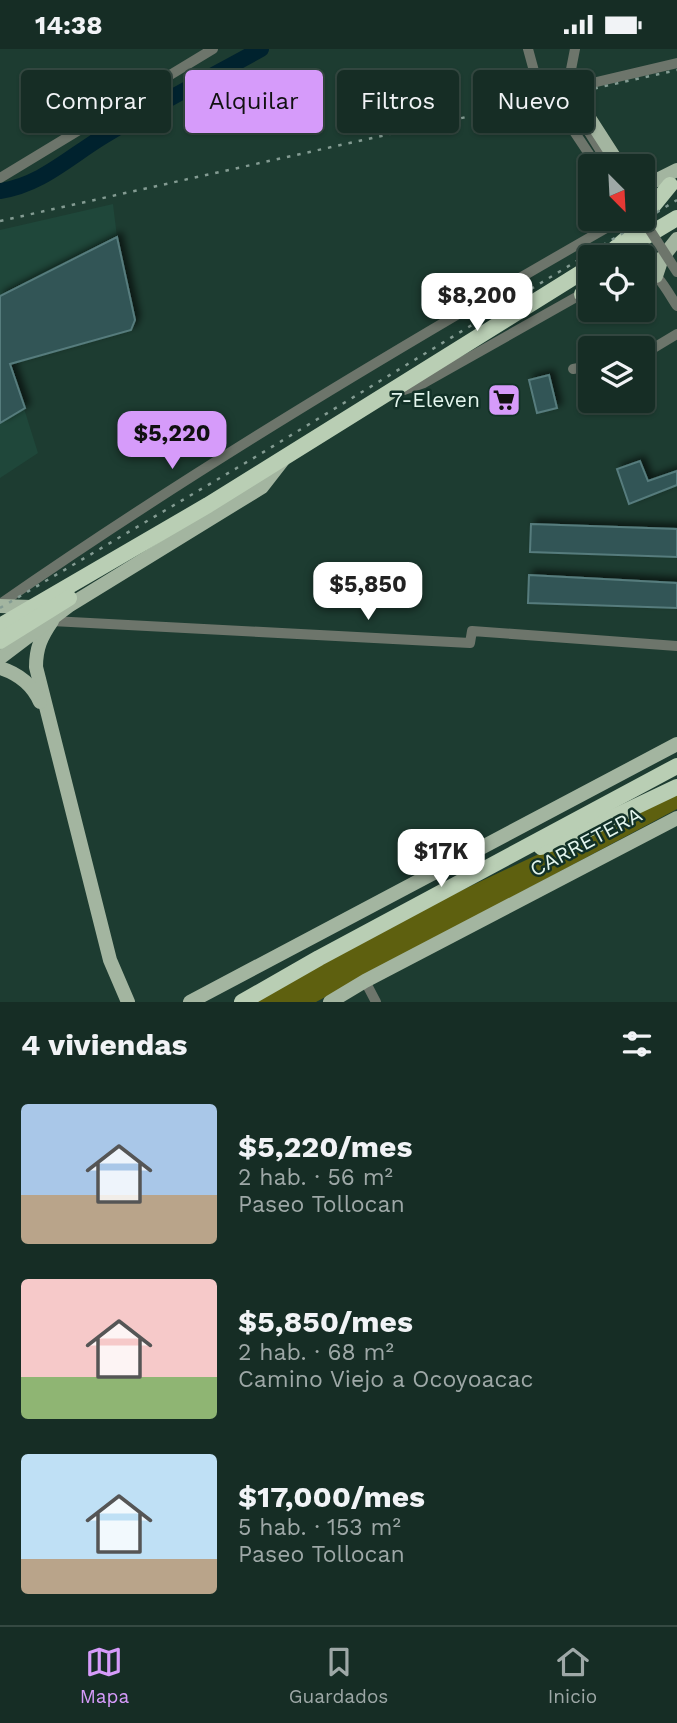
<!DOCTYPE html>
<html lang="es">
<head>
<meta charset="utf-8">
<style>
  body { margin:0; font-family:"Work Sans",sans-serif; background:#233932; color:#f1f3f6; height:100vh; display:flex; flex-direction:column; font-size:26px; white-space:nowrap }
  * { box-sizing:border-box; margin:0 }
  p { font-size:23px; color:#9ea8a7 }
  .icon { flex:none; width:38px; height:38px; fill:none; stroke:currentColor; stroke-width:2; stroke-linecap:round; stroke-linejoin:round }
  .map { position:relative; height:953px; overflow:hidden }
  .panel { display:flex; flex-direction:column; background:#162d25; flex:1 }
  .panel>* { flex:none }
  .guide { position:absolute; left:21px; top:21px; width:635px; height:63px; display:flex; gap:14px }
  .needle { width:46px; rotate:156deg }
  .fabs { position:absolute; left:578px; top:105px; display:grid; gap:14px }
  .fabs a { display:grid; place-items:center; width:77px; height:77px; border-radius:7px; background:#162d25; box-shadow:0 2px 5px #0004,0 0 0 2px #354942; font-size:35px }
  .price { position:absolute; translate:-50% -60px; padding:0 16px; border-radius:14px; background:#fff; color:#222; font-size:23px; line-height:46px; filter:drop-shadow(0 2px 4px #0008) }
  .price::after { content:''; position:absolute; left:50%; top:42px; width:21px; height:16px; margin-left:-10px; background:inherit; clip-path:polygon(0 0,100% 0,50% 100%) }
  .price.current { background:#d69bfa; color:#111 }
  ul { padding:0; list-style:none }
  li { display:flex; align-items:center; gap:21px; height:175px; padding:0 21px }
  li span { display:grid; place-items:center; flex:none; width:196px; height:140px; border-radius:7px; color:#555 }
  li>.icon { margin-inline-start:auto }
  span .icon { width:84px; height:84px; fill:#fffc; stroke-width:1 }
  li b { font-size:30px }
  h2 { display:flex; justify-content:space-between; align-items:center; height:84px; padding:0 21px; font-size:30px }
  .chip { padding:0 24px; border-radius:7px; background:#162d25; box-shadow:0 2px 5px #0004,0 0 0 2px #354942; font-size:24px; line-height:63px }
  .chip.current { background:#d69bfa; color:#111 }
  .status { display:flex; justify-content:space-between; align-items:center; height:49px; padding:0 35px; background:#162d25; direction:ltr }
  .status svg { height:19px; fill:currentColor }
  .menu { display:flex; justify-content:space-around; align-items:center; height:98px; border-top:2px solid #354942; background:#162d25; font-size:19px; color:#9ea8a7 }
  .menu a { display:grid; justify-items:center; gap:4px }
  .menu .current { color:#d69bfa }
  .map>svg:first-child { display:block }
  .built { fill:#1f473a }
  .green { fill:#5e600f }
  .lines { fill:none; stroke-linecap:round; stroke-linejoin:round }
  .river { stroke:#00222e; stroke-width:16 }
  .building { fill:#315556; stroke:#577c7d; stroke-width:2; filter:url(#shadow) }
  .minor { stroke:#6d756b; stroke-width:10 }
  .major { stroke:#a3b5a0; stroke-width:14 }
  .highway { stroke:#b9ceb4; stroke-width:16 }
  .rail { stroke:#839b92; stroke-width:2.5; stroke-dasharray:3.5 7; stroke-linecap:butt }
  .minor-bridge { stroke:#6d756b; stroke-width:10 }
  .labels { text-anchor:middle; stroke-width:5; stroke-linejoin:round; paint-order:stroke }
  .poi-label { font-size:21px; fill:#e3f5ed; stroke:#123127; text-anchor:end }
  .street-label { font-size:21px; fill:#e3f5ed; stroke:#123127 }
</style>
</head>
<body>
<div class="status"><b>14:38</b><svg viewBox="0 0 49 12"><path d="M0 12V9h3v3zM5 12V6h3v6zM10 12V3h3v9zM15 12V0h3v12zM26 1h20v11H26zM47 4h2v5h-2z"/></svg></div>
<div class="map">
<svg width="677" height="953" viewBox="0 0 677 953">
  <defs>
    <filter id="shadow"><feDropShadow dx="4.5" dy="-4.5" stdDeviation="3.5" flood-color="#0009"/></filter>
  </defs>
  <rect width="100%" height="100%" fill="#1d3c31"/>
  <polygon class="built" points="113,155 117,188 135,271 131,281 10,315 38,404 0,429 0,181"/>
  <path class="green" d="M677,741V760L316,953H245C385,874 531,809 677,741Z"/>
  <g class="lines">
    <path class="river" d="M0,142C41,136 69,108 104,87C155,56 209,29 261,0"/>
  </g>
  <g class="building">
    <polygon points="117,188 135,271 131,281 10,315 25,359 0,374 0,247"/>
    <polygon points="549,326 557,359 537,364 529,331"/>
    <polygon points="640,412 648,432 677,422 677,436 629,455 617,420"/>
    <polygon points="531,475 677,480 677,508 530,503"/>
    <polygon points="529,526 677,534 677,559 528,554"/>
  </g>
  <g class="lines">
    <g class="minor">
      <polyline points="528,0 534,22 597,117"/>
      <polyline points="575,0 566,46 610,117"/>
      <polyline points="571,39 677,14"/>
      <polyline points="0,129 213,0"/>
      <path d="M642,218C658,222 668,244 677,257"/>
      <polyline points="642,306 677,285"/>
      <polyline points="573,320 590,317"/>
      <polyline points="401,342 424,334 587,242"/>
      <path d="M0,555C200,416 411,291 622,170"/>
      <polyline points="52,572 470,594 472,582 677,597"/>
      <polyline points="365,932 376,953"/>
    </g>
    <g class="major">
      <polyline points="569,26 573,44 620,117"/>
      <polyline points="642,132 657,131 677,121"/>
      <polyline points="642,143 655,148"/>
      <polyline points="656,227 662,209 677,190"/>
      <polyline points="0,557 32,558"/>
      <path d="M52,572C41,588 36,599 36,618L110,911L128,953"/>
      <polyline points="0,609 70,556 262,438 283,411"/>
      <path d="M0,619C19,625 32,635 40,653"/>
      <polyline points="190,953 677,695"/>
      <polyline points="330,953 365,932 677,769"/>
    </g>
    <g class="highway">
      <polyline points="640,191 677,169"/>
      <polyline points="605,208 640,178 648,163 670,136"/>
      <polyline points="582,245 590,236"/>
      <polyline points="0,577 208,456 590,218"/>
      <polyline points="0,592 69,549"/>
      <polyline points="541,798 576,786 677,738"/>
      <polyline points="242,953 319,909 677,717"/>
    </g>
    <g class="rail">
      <polyline points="0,172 677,21"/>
      <polyline points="0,559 252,410 677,151"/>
    </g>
    <polyline class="minor-bridge" points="642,169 677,223"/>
  </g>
  <defs>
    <symbol id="supermarket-square" viewBox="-11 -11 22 22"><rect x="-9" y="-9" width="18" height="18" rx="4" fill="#d69bfa" stroke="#123127"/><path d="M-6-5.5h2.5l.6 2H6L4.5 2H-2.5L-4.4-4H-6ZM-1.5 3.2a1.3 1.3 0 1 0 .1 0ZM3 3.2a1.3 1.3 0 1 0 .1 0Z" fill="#111"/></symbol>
  </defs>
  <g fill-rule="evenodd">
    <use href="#supermarket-square" x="485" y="332" width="38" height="38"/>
  </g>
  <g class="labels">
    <g class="poi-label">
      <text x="480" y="358">7-Eleven</text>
    </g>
    <g class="street-label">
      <text transform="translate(586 793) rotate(-28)" y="7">CARRETERA</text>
    </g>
  </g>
</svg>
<div class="fabs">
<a><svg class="needle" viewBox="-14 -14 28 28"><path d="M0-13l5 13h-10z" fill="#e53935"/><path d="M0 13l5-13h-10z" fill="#9ea8a7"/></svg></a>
<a><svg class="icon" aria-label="locate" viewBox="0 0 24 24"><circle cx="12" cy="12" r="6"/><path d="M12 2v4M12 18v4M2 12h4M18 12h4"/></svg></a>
<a><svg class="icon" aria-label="layers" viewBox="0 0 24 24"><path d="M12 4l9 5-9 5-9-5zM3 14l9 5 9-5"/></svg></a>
</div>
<b class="price" style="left:477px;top:284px">$8,200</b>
<b class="price current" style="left:172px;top:422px">$5,220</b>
<b class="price" style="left:368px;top:573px">$5,850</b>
<b class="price" style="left:441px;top:840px">$17K</b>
<div class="guide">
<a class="chip">Comprar</a>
<a class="chip current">Alquilar</a>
<a class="chip">Filtros</a>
<a class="chip">Nuevo</a>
</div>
</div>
<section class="panel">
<h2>4 viviendas<svg class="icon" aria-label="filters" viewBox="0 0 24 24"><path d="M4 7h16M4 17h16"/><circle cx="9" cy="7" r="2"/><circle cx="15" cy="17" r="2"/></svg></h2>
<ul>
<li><span style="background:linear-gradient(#a9c7e8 65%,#b9a48a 0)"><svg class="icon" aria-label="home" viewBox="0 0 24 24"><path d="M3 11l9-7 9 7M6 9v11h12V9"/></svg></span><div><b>$5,220/mes</b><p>2 hab. · 56 m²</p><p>Paseo Tollocan</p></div></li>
<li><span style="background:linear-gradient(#f6c9c9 70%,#8fb573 0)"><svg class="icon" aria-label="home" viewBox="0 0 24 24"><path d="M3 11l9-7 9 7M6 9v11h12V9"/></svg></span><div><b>$5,850/mes</b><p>2 hab. · 68 m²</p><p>Camino Viejo a Ocoyoacac</p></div></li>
<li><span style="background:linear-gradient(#bfe0f5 75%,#b9a48a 0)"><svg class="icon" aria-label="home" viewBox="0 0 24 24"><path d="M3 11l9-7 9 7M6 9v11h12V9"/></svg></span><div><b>$17,000/mes</b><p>5 hab. · 153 m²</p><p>Paseo Tollocan</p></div></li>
</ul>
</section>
<nav class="menu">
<a class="current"><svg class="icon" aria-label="map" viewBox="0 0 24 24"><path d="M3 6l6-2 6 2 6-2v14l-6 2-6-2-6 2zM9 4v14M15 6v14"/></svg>Mapa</a>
<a><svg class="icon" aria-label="saved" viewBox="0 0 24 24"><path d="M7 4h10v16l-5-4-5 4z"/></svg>Guardados</a>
<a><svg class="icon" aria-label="home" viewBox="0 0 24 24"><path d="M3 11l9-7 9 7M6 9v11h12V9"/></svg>Inicio</a>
</nav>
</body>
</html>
